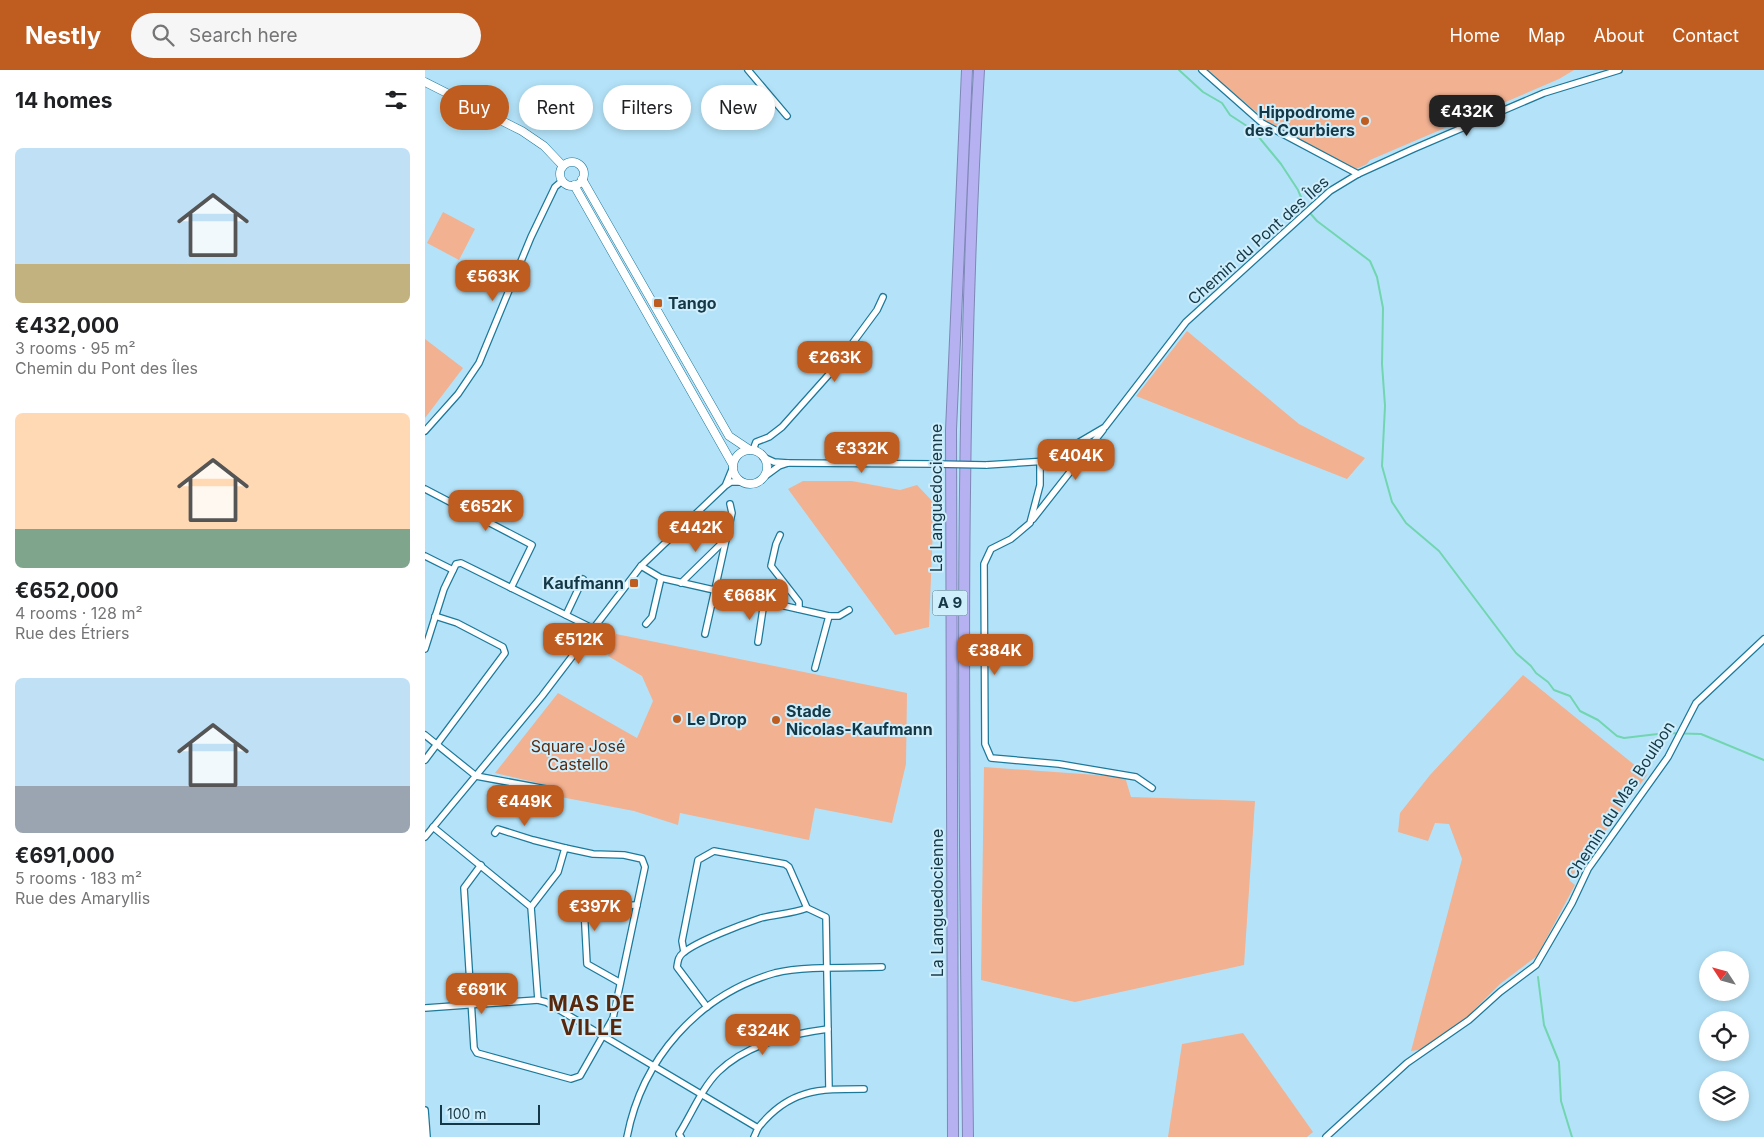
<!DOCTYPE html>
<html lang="en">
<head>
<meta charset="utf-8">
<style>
  body { margin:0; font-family:Inter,sans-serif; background:#f6f6f6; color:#202124; height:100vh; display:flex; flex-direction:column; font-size:19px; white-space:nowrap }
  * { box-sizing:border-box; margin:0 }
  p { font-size:16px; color:#757577 }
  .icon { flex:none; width:28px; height:28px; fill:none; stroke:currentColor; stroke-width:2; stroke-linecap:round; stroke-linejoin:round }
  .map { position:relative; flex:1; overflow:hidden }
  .sheet { display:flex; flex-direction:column; background:#fff; width:425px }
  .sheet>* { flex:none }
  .hud { position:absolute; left:15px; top:15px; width:475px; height:45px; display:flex; gap:10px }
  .needle { width:32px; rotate:306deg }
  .tools { position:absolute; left:1274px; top:881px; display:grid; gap:10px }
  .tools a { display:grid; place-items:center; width:50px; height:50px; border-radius:50%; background:#fff; box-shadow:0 2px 8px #0003; font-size:25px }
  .scale { position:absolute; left:15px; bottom:12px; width:100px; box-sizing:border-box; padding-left:5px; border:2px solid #153847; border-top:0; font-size:14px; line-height:18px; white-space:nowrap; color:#153847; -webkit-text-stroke:4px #ceeefc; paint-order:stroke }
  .price { position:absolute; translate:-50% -42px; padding:0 11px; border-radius:10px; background:#bf5d21; color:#fff; font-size:16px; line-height:32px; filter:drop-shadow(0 1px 2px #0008) }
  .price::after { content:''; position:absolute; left:50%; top:30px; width:15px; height:11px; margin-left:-8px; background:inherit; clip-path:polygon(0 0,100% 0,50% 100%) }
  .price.active { background:#222; color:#fff }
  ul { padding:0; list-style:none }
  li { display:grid; align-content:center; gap:10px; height:265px; padding:0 15px }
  li span { display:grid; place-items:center; height:155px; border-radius:8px; color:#555 }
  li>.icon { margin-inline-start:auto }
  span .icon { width:90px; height:90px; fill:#fffc; stroke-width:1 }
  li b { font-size:21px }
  h2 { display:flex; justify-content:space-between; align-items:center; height:60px; padding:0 15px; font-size:21px }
  .pill { padding:0 18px; border-radius:22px; background:#fff; box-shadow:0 2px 8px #0003; font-size:18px; line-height:45px }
  .pill.active { background:#bf5d21; color:#fff }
  header { display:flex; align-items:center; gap:30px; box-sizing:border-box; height:70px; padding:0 25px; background:#bf5d21; color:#fff }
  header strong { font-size:24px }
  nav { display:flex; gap:28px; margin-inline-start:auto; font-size:18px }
  .search { width:350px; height:45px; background:#f6f6f6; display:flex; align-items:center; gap:12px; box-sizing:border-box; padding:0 18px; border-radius:28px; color:#757577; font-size:19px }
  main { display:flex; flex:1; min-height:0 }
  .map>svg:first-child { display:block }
  .green { fill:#f2b191 }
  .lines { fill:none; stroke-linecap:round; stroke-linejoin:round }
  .stream { stroke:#71d5b0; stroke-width:2 }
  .minor-casing { stroke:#1d799a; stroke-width:8 }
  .tertiary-casing { stroke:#1d799a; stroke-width:9 }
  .motorway-casing { stroke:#7e87b5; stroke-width:12 }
  .minor { stroke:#fff; stroke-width:5.5 }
  .tertiary { stroke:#fff; stroke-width:8 }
  .motorway { stroke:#b6b1f0; stroke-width:10 }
  .minor-bridge-casing { stroke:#1d799a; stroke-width:8; stroke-linecap:butt }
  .minor-bridge { stroke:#fff; stroke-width:5.5 }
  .poi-dot { fill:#bf5d21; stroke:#ceeefc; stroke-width:2 }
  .labels { text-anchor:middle; stroke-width:4; stroke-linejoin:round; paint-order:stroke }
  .shield { fill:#ceeefc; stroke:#4c6f7d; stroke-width:1 }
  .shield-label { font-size:15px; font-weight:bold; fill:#153847 }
  .poi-label { font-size:16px; font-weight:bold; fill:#153847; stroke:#ceeefc; text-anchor:start }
  .street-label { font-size:16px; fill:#153847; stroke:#ceeefc }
  .park-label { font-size:16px; fill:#5c2a0d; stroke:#ceeefc }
  .district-label { font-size:21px; font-weight:bold; letter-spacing:1px; fill:#58280d; stroke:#ceeefc }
</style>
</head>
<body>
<header>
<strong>Nestly</strong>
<div class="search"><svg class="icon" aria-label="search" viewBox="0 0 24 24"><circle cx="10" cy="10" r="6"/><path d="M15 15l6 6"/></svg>Search here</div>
<nav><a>Home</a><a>Map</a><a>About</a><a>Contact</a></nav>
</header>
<main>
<section class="sheet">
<h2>14 homes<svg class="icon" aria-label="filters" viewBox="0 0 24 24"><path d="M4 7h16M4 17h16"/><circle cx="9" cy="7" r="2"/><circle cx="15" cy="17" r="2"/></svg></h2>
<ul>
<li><span style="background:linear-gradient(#bfe0f5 75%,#c2b280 0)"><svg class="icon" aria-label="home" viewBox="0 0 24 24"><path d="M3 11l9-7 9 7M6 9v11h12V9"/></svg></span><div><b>€432,000</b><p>3 rooms · 95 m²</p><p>Chemin du Pont des Îles</p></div></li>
<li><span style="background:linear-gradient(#ffd9b3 75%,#7fa58c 0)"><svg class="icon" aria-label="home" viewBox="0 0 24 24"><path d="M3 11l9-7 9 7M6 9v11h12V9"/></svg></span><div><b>€652,000</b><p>4 rooms · 128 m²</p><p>Rue des Étriers</p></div></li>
<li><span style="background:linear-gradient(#bfe0f5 70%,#9aa5b1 0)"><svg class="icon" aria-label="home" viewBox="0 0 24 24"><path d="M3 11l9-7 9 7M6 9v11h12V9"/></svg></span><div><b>€691,000</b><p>5 rooms · 183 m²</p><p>Rue des Amaryllis</p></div></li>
</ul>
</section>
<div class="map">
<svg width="1339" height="1067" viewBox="0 0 1339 1067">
  <rect width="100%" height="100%" fill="#b4e3f9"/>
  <g class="green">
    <polygon points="781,0 1149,0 1134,9 945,90 942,94 929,100 840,52 841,50"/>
    <polygon points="18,142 50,159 34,190 2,173"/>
    <polygon points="762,261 874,354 940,388 922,409 711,326"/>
    <polygon points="0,269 38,298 0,348"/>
    <polygon points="378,411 427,411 475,420 492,415 509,433 504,557 470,565 363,419"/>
    <polygon points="191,564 482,623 481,694 467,753 390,738 384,770 255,743 253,755 209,741 120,724 121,715 70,703 133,623 212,668 228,631 217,606 183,586"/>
    <polygon points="1098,605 1222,705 1144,810 1150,815 1112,886 1075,914 1038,951 999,979 986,981 1037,789 1024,754 1010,753 1003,771 973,762 975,743 1005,705"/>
    <polygon points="559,697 700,707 706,727 830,731 819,895 650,932 556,910"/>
    <polygon points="818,963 888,1062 882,1067 743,1067 757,974"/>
  </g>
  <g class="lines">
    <g class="stream">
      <polyline points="754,0 778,22 797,33 805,45 828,60 856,94 873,120 881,139"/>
      <polyline points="885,143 892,151 945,191 952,207 958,238 957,294 960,336 957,396 967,432 981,453 1014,481 1091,583 1106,596 1111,603 1123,612 1129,620 1145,626 1155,641 1173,650 1192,666 1199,668 1241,663 1276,664 1339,690"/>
      <polyline points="1113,907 1119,955 1134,992 1136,1031 1147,1067"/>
    </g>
    <defs>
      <g id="minor">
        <polyline points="323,0 362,46"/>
        <polyline points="777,0 837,53 933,104"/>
        <polyline points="0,361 33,324 54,293 106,167 130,117 137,111"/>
        <polyline points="328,380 331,372 344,367 357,357 407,301 452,240 458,227"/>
        <polyline points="338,387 349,392 363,393 354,396 339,407"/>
        <polyline points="615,392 615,415 605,453 586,469 566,479 559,494 560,674 566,688 634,694 711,707 727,718"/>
        <polyline points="363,393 510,394"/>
        <polyline points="561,395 622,391 680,357 761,252 905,121 933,104 988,79 1119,23 1194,0"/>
        <polyline points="301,414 308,397"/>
        <polyline points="0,419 107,475 86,518"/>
        <polyline points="608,449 678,360"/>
        <polyline points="355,465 351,474 346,496 374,532 374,539"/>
        <polyline points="0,486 28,500"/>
        <polyline points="216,496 236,508 404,546 414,546 424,540"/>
        <polyline points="256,513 301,469"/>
        <polyline points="141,545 158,509"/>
        <polyline points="221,554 227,547 236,508"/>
        <polyline points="280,564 307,443 305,434"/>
        <polyline points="333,572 339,532"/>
        <polyline points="0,579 19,519 31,494 36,493 169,559"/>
        <polyline points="390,598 404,546"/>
        <polyline points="0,665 51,706 121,719"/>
        <polyline points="0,690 80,583 78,577 32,553 10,546"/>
        <polyline points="8,757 106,837 113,930 121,932 333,1058 329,1067"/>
        <polyline points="70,763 73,759 108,770 140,778"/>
        <polyline points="0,767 117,626 216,496 300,416 306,412 318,412"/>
        <polyline points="56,795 39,818 49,978 52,983 146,1009 155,1006 188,948 220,797 217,789 199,785 168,784 140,778 133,802 106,837"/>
        <polyline points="259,882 257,871 273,790 289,781 360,794 364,797 382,838 401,847 404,1019"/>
        <polyline points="194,912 162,894 159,837 212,835"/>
        <path d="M282,937L252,897C253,891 253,887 258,883C272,871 318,854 336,848C351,844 367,844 382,838"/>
        <polyline points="0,938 113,930"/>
        <polyline points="0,1040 2,1067"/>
        <path d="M333,1058C364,1019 393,1019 439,1019"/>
        <path d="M202,1067C217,989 273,925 350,903C378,896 426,898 457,897"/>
        <path d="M256,1067L254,1064C266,1045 277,1018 293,1002C322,974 365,964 403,959"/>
        <polyline points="901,1067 982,993 1044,950 1075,922 1111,895 1147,833 1163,799 1243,687 1271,633 1339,569"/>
      </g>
      <g id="tertiary">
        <polyline points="0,12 97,61 119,76 138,96"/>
        <circle cx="147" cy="104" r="12"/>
        <polyline points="157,109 304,366 325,380"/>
        <polyline points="149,115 308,395"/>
        <circle cx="325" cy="397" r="17"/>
      </g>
      <g id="motorway">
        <polyline points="528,1067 526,360 542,0"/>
        <path d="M543,1067C539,711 533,355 554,0"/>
      </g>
    </defs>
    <use href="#minor" class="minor-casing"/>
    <use href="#tertiary" class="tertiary-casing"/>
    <use href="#motorway" class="motorway-casing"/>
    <use href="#minor" class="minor"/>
    <use href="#tertiary" class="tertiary"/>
    <use href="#motorway" class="motorway"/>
    <defs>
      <polyline id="minor-bridge" points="510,394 561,395"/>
    </defs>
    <use href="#minor-bridge" class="minor-bridge-casing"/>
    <use href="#minor-bridge" class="minor-bridge"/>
  </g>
  <g class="poi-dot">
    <circle cx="940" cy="51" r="5"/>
    <rect x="228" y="228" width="10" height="10" rx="2.5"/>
    <rect x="204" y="508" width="10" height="10" rx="2.5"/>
    <circle cx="252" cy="649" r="5"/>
    <circle cx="351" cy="650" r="5"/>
  </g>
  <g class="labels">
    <rect class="shield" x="507.5" y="520.5" width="35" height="25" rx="4"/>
    <g class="shield-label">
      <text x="525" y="538">A 9</text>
    </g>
    <g class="poi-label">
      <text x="930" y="48" text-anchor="end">Hippodrome<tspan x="930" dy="18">des Courbiers</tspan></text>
      <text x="243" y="239">Tango</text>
      <text x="199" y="519" text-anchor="end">Kaufmann</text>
      <text x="361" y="647">Stade<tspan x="361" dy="18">Nicolas-Kaufmann</tspan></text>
      <text x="262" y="655">Le Drop</text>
    </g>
    <g class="street-label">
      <text transform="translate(833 170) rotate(-42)" y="6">Chemin du Pont des Îles</text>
      <text transform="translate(511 428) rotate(-90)" y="6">La Languedocienne</text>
      <text transform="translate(1195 730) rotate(-57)" y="6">Chemin du Mas Boulbon</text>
      <text transform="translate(512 833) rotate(-90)" y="6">La Languedocienne</text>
    </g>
    <g class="park-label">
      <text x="153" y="682">Square José<tspan x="153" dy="18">Castello</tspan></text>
    </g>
    <g class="district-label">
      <text x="167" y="941">MAS DE<tspan x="167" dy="24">VILLE</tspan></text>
    </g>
  </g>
</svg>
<div class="tools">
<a><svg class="needle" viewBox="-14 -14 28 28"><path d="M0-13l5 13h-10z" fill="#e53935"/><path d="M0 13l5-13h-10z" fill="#757577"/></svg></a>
<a><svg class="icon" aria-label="locate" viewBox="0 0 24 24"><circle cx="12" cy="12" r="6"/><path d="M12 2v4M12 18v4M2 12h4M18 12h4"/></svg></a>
<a><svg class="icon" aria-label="layers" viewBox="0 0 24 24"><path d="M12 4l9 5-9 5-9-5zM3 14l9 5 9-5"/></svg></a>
</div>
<div class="scale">100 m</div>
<b class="price active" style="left:1042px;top:67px">€432K</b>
<b class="price" style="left:68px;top:232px">€563K</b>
<b class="price" style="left:410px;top:313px">€263K</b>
<b class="price" style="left:437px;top:404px">€332K</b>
<b class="price" style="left:651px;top:411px">€404K</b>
<b class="price" style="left:61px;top:462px">€652K</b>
<b class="price" style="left:271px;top:483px">€442K</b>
<b class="price" style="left:325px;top:551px">€668K</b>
<b class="price" style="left:154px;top:595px">€512K</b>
<b class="price" style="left:570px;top:606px">€384K</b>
<b class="price" style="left:100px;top:757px">€449K</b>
<b class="price" style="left:170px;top:862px">€397K</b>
<b class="price" style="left:57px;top:945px">€691K</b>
<b class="price" style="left:338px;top:986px">€324K</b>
<div class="hud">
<a class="pill active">Buy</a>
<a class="pill">Rent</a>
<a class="pill">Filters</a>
<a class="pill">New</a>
</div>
</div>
</main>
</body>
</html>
